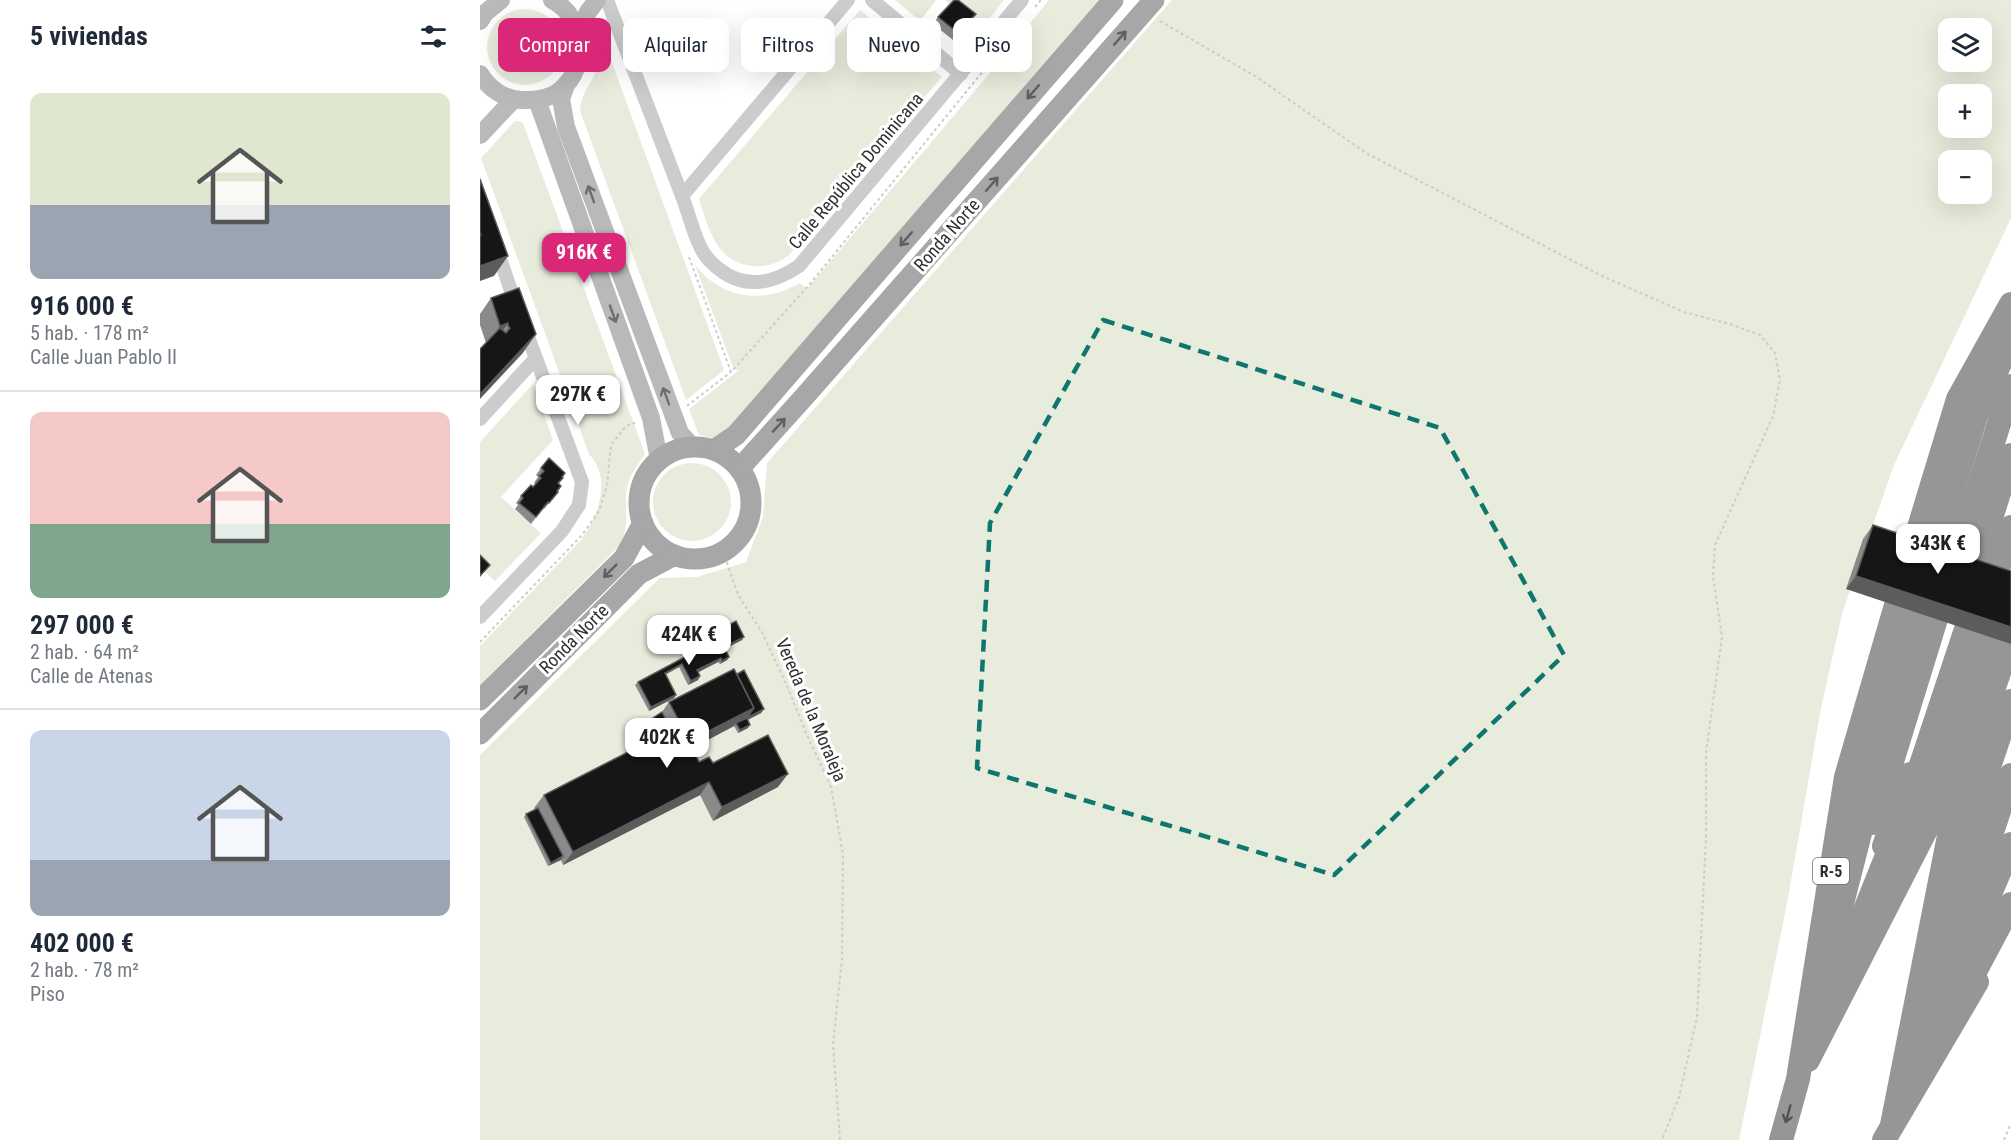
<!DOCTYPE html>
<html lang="es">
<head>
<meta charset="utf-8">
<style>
  body { margin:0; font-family:"Roboto Condensed",sans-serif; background:#f6f6f7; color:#1f2937; height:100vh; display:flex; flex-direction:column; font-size:22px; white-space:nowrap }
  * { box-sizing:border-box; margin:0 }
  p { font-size:20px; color:#747a83 }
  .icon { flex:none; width:33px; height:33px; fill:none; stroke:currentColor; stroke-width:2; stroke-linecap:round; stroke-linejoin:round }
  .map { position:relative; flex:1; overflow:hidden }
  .drawer { display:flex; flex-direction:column; background:#fff; width:480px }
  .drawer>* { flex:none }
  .guide { position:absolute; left:18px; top:18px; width:570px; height:54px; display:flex; gap:12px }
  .fabs { position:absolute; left:1458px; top:18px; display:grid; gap:12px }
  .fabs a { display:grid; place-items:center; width:54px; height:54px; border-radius:12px; background:#fff; box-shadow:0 6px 24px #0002; font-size:30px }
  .price { position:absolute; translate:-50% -51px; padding:0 14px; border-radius:12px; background:#fff; color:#222; font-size:20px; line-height:39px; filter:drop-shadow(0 2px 3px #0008) }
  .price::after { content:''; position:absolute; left:50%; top:36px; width:18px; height:14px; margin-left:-9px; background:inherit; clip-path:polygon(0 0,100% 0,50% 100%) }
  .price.selected { background:#db2777; color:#fff }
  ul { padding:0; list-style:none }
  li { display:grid; align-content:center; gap:12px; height:318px; padding:0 30px }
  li+li { border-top:2px solid #e0e1e3 }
  li span { display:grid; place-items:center; height:186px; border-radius:12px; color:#555 }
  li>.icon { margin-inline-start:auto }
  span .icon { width:108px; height:108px; fill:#fffc; stroke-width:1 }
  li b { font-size:26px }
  h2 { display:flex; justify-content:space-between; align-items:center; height:72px; padding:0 30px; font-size:26px }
  .pill { padding:0 21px; border-radius:12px; background:#fff; box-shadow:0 6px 24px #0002; font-size:21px; line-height:54px }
  .pill.selected { background:#db2777; color:#fff }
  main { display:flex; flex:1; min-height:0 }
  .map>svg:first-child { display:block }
  .green { fill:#e7ecdc; fill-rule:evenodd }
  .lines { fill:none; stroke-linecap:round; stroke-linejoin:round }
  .path { stroke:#ccc; stroke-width:2; stroke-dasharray:3 3; stroke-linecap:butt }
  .minor { stroke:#ccc; stroke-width:14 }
  .secondary { stroke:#b9b9b9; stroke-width:18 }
  .primary { stroke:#a7a7a7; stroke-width:21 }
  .motorway { stroke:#969696; stroke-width:24 }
  .wall { fill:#8a8a8a }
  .shaded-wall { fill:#5c5c5c }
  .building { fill:#161616; stroke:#5c5c5c; stroke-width:1.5 }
  .oneway { stroke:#5f5f5f }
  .oneway2 { stroke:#6d6d6d }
  .oneway3 { stroke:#535353 }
  .marked { fill:none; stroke:#0f766e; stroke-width:4.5; stroke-dasharray:12 8; stroke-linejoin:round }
  .labels { text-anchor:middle; stroke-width:6; stroke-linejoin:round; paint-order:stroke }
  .shield { fill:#fff; stroke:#6d6d6d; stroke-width:1.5 }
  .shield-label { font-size:16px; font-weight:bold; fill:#2f2f2f }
  .street-label { font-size:18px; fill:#2f2f2f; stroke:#fff }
</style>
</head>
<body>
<main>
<section class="drawer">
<h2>5 viviendas<svg class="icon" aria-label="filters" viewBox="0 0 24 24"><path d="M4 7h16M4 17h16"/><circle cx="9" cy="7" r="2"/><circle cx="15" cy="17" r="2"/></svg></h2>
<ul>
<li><span style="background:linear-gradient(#dfe7d0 60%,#9aa5b1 0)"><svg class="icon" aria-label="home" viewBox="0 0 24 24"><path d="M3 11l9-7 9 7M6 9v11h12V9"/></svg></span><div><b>916 000 €</b><p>5 hab. · 178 m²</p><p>Calle Juan Pablo II</p></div></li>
<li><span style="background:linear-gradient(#f6c9c9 60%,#7fa58c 0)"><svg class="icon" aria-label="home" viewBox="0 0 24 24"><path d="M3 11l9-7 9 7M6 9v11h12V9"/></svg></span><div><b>297 000 €</b><p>2 hab. · 64 m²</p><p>Calle de Atenas</p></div></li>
<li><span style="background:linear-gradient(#c9d6e8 70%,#9aa5b1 0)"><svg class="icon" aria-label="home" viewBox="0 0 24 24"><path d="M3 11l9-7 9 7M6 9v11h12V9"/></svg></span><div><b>402 000 €</b><p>2 hab. · 78 m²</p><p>Piso</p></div></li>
</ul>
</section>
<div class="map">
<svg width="1531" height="1140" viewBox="0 0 1531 1140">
  <rect width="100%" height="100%" fill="#fff"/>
  <g class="green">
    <polygon points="415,0 456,0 440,21"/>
    <polygon points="465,0 524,0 501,29"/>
    <path d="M569,0H625L245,433L233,438L219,435L209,409L258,371L252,365L215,265C243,300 283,304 320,283L327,289L499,86Z"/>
    <path d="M692,0H1531V218L1414,465L1362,614L1341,708L1308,898L1259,1140H0V755L180,578L217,577L266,562L283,517L287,463ZM1468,28H1502V62H1468ZM1468,94H1502V128H1468ZM1468,160H1502V194H1468Z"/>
    <circle cx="45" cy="47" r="38"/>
    <path d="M380,10L462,77L308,256C285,273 252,269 237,244C228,231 224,214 219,199Z"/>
    <path d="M123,38L244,370L206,400L100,111C100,95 111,85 116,71C119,60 117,46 123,38Z"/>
    <path d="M35,121H39L43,123L165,454C158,464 150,475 147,487C143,510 152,525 138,547L0,685V646L101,540C119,515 132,479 109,454L1,158Z"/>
    <polygon points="53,384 73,440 21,497 61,533 15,581 0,567 0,442"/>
    <circle cx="212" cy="502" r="39"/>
  </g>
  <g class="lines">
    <g class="path">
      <polyline points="555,7 561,0"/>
      <polyline points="680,21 775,76 886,153 1120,275 1204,312 1250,324 1280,335 1295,353 1300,380 1293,416 1235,545 1233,576 1242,637 1226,752 1226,839 1217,1017 1199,1097 1182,1140"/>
      <polyline points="209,257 251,372 330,284 534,33"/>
      <polyline points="207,406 251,372"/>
      <polyline points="243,551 258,595 282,632 307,686 327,735 351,787 354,803 363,854 362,959 353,1044 360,1140"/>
      <polyline points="0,642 102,535 119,511 127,486 131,445 146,426 155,423"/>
      <polyline points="1524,1140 1531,1123"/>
    </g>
    <g class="minor">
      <path d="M127,0C151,63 175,125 199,188C207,207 211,226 219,244C223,254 231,263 239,269C265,290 294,283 319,266L542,0"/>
      <polyline points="392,0 481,74"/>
      <polyline points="202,196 368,0"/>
      <polyline points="16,247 37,308"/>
      <polyline points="0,419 55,359"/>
      <polyline points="0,617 82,531 99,505 102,482 44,326"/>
    </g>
    <g class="secondary">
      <polyline points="0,21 5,13 21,0"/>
      <polyline points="99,33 108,12 117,0"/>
      <path d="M0,74C9,89 24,99 41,100C52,100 62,100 73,95C109,75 109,19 72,0"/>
      <polyline points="86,85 81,99 86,127 200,433 213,447"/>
      <polyline points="57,100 171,418 179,460"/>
      <polyline points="0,135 33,100"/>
    </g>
    <g class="primary">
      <circle cx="215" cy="503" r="56"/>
      <polyline points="234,450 256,435 633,0"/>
      <polyline points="260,468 324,397 674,0"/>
      <polyline points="0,700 144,558 163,523"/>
      <polyline points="0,734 159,574 195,555"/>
    </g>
    <g class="motorway">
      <polyline points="1431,554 1478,399 1531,304"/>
      <polyline points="1451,561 1496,416 1531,339"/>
      <polyline points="1473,568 1531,386"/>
      <polyline points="1493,575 1531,455"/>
      <polyline points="1514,582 1531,527"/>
      <polyline points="1432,792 1486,629"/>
      <polyline points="1452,794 1463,771 1507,636"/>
      <polyline points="1374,818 1383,777 1435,612"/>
      <polyline points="1393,823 1456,619"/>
      <polyline points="1404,846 1430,774"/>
      <polyline points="1418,851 1451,776"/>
      <polyline points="1471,903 1498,800 1531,701"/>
      <polyline points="1486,910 1531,775"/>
      <polyline points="1355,931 1388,802"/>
      <polyline points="1371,945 1416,833"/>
      <polyline points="1452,994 1484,889"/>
      <polyline points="1483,994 1531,904"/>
      <polyline points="1467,996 1531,844"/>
      <polyline points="1343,1005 1368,927"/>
      <polyline points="1328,1060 1472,779"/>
      <polyline points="1437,1061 1468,979"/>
      <polyline points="1412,1125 1476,800 1529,643"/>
      <polyline points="1301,1140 1318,1079 1366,777 1416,605"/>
      <polyline points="1404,1140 1497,982"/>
    </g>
  </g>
  <g class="wall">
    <polygon points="496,14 491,21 473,40 453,24 458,17"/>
    <polygon points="11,298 56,334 42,354 6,343 0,325 0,314"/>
    <polygon points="61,468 83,478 79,484 81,486 78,492 64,509 63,508 51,524 35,509 38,505 36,503 41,496 56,484 54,483 58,477 56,475"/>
    <polygon points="1393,525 1531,571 1366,589 1383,539"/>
    <polygon points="245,627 264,637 262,640 245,649 249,657 247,660 240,664 238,662 218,672 220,676 218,680 208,685 199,667 185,675 194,698 169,711 155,685 158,682 245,636 242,631"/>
    <polygon points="257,674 284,709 281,713 268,720 268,728 258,733 254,726 224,742 227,747 224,751 216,755 219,762 233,763 298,787 233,821 220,795 83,865 81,860 68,866 44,817 46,814 55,809 54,808 64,795 175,738 168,724 170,720 182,712 189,702"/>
  </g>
  <g class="shaded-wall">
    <polygon points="496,14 491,21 473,40 478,33"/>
    <polygon points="28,256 14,276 0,281 0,266"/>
    <polygon points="28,323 14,343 7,345 20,326"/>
    <polygon points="56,334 42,354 0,399 0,394"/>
    <polygon points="1376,576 1531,627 1531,644 1366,589"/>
    <polygon points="264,637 262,640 242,650 244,647"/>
    <polygon points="249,657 247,660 240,664 242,661"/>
    <polygon points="241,658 238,662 215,674 217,670"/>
    <polygon points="202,664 199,667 182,676 185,673"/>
    <polygon points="220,676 218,680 208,685 211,681"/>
    <polygon points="196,695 194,698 169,711 171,707"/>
    <polygon points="274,708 284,709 281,713 257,725 256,723 254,726 203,753 209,741"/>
    <polygon points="270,725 268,728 258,733 260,730"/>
    <polygon points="227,747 224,751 203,762 205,758"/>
    <polygon points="308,774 298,787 233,821 242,807"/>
    <polygon points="229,782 220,795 83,865 93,852"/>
    <polygon points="83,856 81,860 68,866 71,863"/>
  </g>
  <g class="building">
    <polygon points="474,0 478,0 496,14 478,33 458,17"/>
    <polygon points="0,179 28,256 0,266 0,235 1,235 0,232"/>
    <polygon points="39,288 56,334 0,394 0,349 20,328 26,333 30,328 28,326 28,323 20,326 11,298"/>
    <polygon points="69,458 85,473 82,477 83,478 78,483 81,486 77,491 78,492 69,503 68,502 56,517 39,503 43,498 41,496 51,485 53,487 61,478 59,476 64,471 61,468"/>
    <polygon points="1393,525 1531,571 1531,627 1376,576"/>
    <polygon points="0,555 10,565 0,576"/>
    <polygon points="256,621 264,637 244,647 249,657 242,661 241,658 217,670 220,676 211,681 202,664 185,673 196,695 171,707 158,682 248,634 245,627"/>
    <polygon points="254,669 274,708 209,741 219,762 229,757 233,763 288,735 308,774 242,807 229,782 93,852 64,795 201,725 189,702"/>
    <polygon points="264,670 284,709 267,718 274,708 257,674"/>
    <polygon points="182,712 191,730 178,737 170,720"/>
    <polygon points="267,718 270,725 260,730 256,723"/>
    <polygon points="223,740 227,747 215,753 211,746"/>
    <polygon points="58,808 83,856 71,863 46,814"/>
  </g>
  <defs><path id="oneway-shaft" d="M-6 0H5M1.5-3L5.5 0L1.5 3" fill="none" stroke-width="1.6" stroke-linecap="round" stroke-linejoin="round" transform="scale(1.5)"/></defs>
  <g class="oneway">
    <use href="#oneway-shaft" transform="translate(640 38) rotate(-49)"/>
    <use href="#oneway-shaft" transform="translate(553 92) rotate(131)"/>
    <use href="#oneway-shaft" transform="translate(512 184) rotate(-49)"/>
    <use href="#oneway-shaft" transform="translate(426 239) rotate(131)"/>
    <use href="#oneway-shaft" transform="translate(299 425) rotate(-47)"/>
    <use href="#oneway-shaft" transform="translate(130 571) rotate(135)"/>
    <use href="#oneway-shaft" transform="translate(41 692) rotate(-45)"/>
  </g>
  <g class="oneway2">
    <use href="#oneway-shaft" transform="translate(111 194) rotate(-110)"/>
    <use href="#oneway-shaft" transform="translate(133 314) rotate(70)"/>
    <use href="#oneway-shaft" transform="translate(186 396) rotate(-110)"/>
  </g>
  <use class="oneway3" href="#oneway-shaft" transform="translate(1308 1114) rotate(106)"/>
  <path class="marked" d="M623,320L960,428L1084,655L854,875L497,768L510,523Z"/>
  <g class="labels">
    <rect class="shield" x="1333" y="858" width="36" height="26" rx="4.5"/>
    <g class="shield-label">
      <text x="1351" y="877">R-5</text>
    </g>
    <g class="street-label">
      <text transform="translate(376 171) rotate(-50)" y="6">Calle República Dominicana</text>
      <text transform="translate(467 235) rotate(-49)" y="6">Ronda Norte</text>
      <text transform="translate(94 639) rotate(-45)" y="6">Ronda Norte</text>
      <text transform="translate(331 710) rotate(67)" y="6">Vereda de la Moraleja</text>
    </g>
  </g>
</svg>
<div class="fabs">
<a><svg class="icon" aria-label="layers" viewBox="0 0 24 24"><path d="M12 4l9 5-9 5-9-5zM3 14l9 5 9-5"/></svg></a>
<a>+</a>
<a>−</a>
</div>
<b class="price selected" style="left:104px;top:284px">916K €</b>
<b class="price" style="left:98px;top:426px">297K €</b>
<b class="price" style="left:1458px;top:575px">343K €</b>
<b class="price" style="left:209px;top:666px">424K €</b>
<b class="price" style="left:187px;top:769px">402K €</b>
<div class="guide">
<a class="pill selected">Comprar</a>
<a class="pill">Alquilar</a>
<a class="pill">Filtros</a>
<a class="pill">Nuevo</a>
<a class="pill">Piso</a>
</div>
</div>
</main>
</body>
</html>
